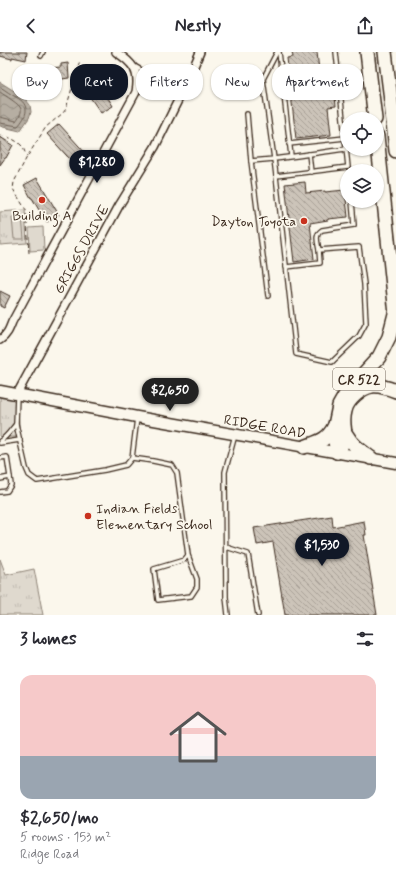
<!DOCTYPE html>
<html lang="en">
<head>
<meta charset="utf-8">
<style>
  body { margin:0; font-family:Mynerve,sans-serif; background:#f2f2f3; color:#2b2b33; height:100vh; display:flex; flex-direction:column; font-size:15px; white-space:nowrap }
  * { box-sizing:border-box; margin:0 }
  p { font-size:13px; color:#7c7c81 }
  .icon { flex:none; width:22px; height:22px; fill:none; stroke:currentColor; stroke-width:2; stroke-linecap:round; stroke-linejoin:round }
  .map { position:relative; height:563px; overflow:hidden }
  .side { display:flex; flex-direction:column; background:#fff; flex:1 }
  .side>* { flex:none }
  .hud { position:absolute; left:12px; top:12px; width:372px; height:36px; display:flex; gap:8px }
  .fabs { position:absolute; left:340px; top:60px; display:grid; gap:8px }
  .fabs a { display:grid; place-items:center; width:44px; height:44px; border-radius:50%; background:#fff; box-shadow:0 1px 3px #0004; font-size:20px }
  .price { position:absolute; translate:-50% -34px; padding:0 9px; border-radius:14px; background:#111827; color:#fff; font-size:13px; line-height:26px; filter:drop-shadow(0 1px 2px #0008) }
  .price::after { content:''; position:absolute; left:50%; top:24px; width:12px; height:9px; margin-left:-6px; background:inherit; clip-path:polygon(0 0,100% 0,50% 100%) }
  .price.active { background:#222; color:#fff }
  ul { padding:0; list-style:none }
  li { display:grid; align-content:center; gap:8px; height:212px; padding:0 20px }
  li span { display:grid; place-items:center; height:124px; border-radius:12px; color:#555 }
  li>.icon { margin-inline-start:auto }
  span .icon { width:72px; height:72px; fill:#fffc; stroke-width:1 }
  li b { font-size:17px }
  h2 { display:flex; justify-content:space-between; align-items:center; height:48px; padding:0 20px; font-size:17px }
  .chip { padding:0 14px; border-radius:16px; background:#fff; box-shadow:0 1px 3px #0004; font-size:14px; line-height:36px }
  .chip.active { background:#111827; color:#fff }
  header { display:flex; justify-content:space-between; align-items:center; height:52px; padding:0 20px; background:#fff; font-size:18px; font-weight:700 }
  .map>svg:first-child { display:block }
  .grass { fill:url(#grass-tufts); stroke:#8d8276 }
  .pitch { fill:#dfd9ce; stroke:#8d8276 }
  .water { fill:url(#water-waves); stroke:#85796d }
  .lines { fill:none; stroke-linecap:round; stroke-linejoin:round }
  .shore { stroke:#6c5f53; stroke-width:1 }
  .building { fill:url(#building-back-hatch); stroke:#3b2a1e }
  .lane-casing { stroke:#3b2a1e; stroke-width:6 }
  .street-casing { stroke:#3b2a1e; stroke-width:10 }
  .secondary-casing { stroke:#3b2a1e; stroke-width:13 }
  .highway-casing { stroke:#3b2a1e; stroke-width:16 }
  .path { stroke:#3b2a1e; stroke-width:1; stroke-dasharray:4 3; stroke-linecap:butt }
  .lane { stroke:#fbf7ec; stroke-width:3.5 }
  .street { stroke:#fbf7ec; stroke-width:7 }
  .secondary { stroke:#fbf7ec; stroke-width:10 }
  .highway { stroke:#fbf7ec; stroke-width:13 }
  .poi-dot { fill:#c8321e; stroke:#fbf7ec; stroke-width:1.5 }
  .labels { text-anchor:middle; stroke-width:3.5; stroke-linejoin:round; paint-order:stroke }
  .shield { fill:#fbf7ec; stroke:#75685c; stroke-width:1 }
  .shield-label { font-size:13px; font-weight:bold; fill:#3b2a1e }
  .poi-label { font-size:14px; fill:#3b2a1e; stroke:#fbf7ec }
  .street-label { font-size:14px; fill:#3b2a1e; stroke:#fbf7ec }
</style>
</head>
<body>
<header><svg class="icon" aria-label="back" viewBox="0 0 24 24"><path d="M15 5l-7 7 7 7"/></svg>Nestly<svg class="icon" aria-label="share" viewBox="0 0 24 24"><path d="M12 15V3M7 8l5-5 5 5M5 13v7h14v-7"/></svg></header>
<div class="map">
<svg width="396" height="563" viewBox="0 0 396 563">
  <defs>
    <pattern id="grass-tufts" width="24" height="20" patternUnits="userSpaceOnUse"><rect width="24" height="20" fill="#dfd9ce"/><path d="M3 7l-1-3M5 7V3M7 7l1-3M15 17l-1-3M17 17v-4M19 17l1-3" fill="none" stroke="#c0bab0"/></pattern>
    <pattern id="water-waves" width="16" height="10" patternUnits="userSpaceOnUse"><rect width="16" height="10" fill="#b6aea2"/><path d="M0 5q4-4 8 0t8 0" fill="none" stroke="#958e83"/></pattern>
    <pattern id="building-back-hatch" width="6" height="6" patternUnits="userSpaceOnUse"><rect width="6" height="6" fill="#ccc4b9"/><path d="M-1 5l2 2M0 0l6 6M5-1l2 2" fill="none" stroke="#a79f96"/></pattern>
  </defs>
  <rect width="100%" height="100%" fill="#fbf7ec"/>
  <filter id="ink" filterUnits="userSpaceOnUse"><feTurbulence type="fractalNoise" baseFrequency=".025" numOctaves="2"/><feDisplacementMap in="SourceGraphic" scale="8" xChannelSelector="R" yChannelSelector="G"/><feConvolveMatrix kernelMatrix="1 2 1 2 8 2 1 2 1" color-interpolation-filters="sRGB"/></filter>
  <g filter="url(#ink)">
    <g class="grass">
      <polygon points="25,158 27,191 0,193 0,160"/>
      <polygon points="0,342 17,345 20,385 0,385"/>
      <polygon points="0,507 6,523 34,517 43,563 0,563"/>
    </g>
    <g class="pitch">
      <polygon points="22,165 24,187 14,187 12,166"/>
      <polygon points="43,175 44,198 30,199 29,176"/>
    </g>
    <polygon class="water" points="0,30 19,42 22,43 30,53 31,60 29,66 20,79 3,75 0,74"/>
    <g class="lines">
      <g class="shore">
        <path d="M0,35C6,38 11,43 16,45C31,53 27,64 18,74L0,71"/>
        <path d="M0,40C5,44 20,52 21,57C22,61 18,66 16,69L0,65"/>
      </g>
    </g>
    <g class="building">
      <polygon points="0,0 27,0 26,8 12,5 12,7 0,4"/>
      <polygon points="292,0 317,0 319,19 332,17 336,54 328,55 331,83 296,87 287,6 293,5"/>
      <polygon points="68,11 69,26 41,30 41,32 26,33 25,18 61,15 61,12"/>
      <polygon points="89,18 96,30 98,30 113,54 101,61 85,38 84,38 77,26"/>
      <polygon points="59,72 88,104 76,114 47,82"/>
      <polygon points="0,85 13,93 6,106 5,106 0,113"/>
      <polygon points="37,126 59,163 47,170 40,158 39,158 32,146 31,146 24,133"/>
      <polygon points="305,130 306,141 325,139 325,140 345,138 348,165 328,167 328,168 310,171 314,207 294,210 285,132"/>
      <polygon points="0,239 10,244 4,256 0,254"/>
      <polygon points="332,464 333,475 364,469 366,483 364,483 377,563 285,563 273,490 257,493 254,476"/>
    </g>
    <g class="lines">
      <defs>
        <g id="lane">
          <polyline points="279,0 291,104"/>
          <path d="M336,0L348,115L276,124L274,107C298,104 322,100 346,97H349"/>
          <polyline points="41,4 43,0"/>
          <polyline points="134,14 182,40"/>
          <polyline points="247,62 251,109 268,244"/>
          <polyline points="289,92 345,86"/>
          <polyline points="309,102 311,120"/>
          <polyline points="251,109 274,107 263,27 277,0"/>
          <path d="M276,124L296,302L332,310L359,284L366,271L364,232L359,195L319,198C318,191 314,183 322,178L354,173L352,149"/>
          <polyline points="286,215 320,211 319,198"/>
          <polyline points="17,343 16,372 26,416 29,423 37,429 105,418 126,413 132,406 137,366"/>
          <path d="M0,389C7,385 11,378 16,372"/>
          <polyline points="0,391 20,388"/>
          <polyline points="0,406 7,405 10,425 0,427"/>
          <polyline points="132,406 153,409 172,413 177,421 188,503 184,508 154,517 158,548 191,544 197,535 197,527 188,503"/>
          <polyline points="0,440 7,439 11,433 10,425"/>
          <polyline points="226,495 248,502 258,563"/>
          <polyline points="228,563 226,545 225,420 235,383"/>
        </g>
        <g id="street">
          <path d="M0,288C7,283 9,278 12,270L136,40C140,19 133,11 116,0"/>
          <polyline points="17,342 120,152 155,95 189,26 200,0"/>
        </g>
        <polyline id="secondary" points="0,339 137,365 396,411"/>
        <g id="highway">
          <polyline points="367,0 375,67"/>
          <polyline points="385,0 390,40 396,99"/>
          <polyline points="377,84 396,262"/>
          <path d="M346,382C353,394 360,398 371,406"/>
          <path d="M304,395C320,389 327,389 335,373"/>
          <polyline points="337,400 334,384 335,373 339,354 347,340 379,305 389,285 396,258"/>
          <path d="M337,400C352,382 340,377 345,359C347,348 361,336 372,334C380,333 388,336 396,339"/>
        </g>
      </defs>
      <use href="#lane" class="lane-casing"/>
      <use href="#street" class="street-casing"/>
      <use href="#secondary" class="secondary-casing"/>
      <use href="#highway" class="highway-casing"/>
      <g class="path">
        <path d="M0,83C7,84 16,88 21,93C24,96 25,101 27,105"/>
        <polyline points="29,201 26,158 13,137 14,130 27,105 46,75 63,61 66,57 80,8"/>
      </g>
      <use href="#lane" class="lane"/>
      <use href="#street" class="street"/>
      <use href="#secondary" class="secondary"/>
      <use href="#highway" class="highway"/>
    </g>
  </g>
  <g class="poi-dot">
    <circle cx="42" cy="148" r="4"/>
    <circle cx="304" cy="169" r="4"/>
    <circle cx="88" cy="464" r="4"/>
  </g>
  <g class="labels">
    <rect class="shield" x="333" y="316" width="52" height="22" rx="3"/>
    <g class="shield-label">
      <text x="359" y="332">CR 522</text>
    </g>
    <g class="poi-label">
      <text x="42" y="168">Building A</text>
      <text x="296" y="174" text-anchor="end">Dayton Toyota</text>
      <text x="96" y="461" text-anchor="start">Indian Fields<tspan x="96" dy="16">Elementary School</tspan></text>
    </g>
    <g class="street-label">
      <text transform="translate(81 197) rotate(-61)" y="5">GRIGGS DRIVE</text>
      <text transform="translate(265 374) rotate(10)" y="5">RIDGE ROAD</text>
    </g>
  </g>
</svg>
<div class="fabs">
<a><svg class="icon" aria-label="locate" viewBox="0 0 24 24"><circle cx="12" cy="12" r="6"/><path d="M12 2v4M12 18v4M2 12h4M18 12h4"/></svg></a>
<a><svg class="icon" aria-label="layers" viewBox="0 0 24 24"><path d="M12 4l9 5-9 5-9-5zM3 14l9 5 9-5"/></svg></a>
</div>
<b class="price" style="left:97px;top:132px">$1,280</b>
<b class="price active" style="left:170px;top:360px">$2,650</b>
<b class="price" style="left:322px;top:515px">$1,530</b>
<div class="hud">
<a class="chip">Buy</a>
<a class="chip active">Rent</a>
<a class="chip">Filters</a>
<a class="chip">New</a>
<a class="chip">Apartment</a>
</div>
</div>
<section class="side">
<h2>3 homes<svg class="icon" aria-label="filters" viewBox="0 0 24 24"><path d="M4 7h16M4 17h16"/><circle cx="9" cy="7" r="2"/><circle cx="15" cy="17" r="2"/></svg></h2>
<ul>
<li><span style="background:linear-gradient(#f6c9c9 65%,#9aa5b1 0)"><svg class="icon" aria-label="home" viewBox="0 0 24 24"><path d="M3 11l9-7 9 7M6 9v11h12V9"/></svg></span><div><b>$2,650/mo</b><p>5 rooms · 153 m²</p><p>Ridge Road</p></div></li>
</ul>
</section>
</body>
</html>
